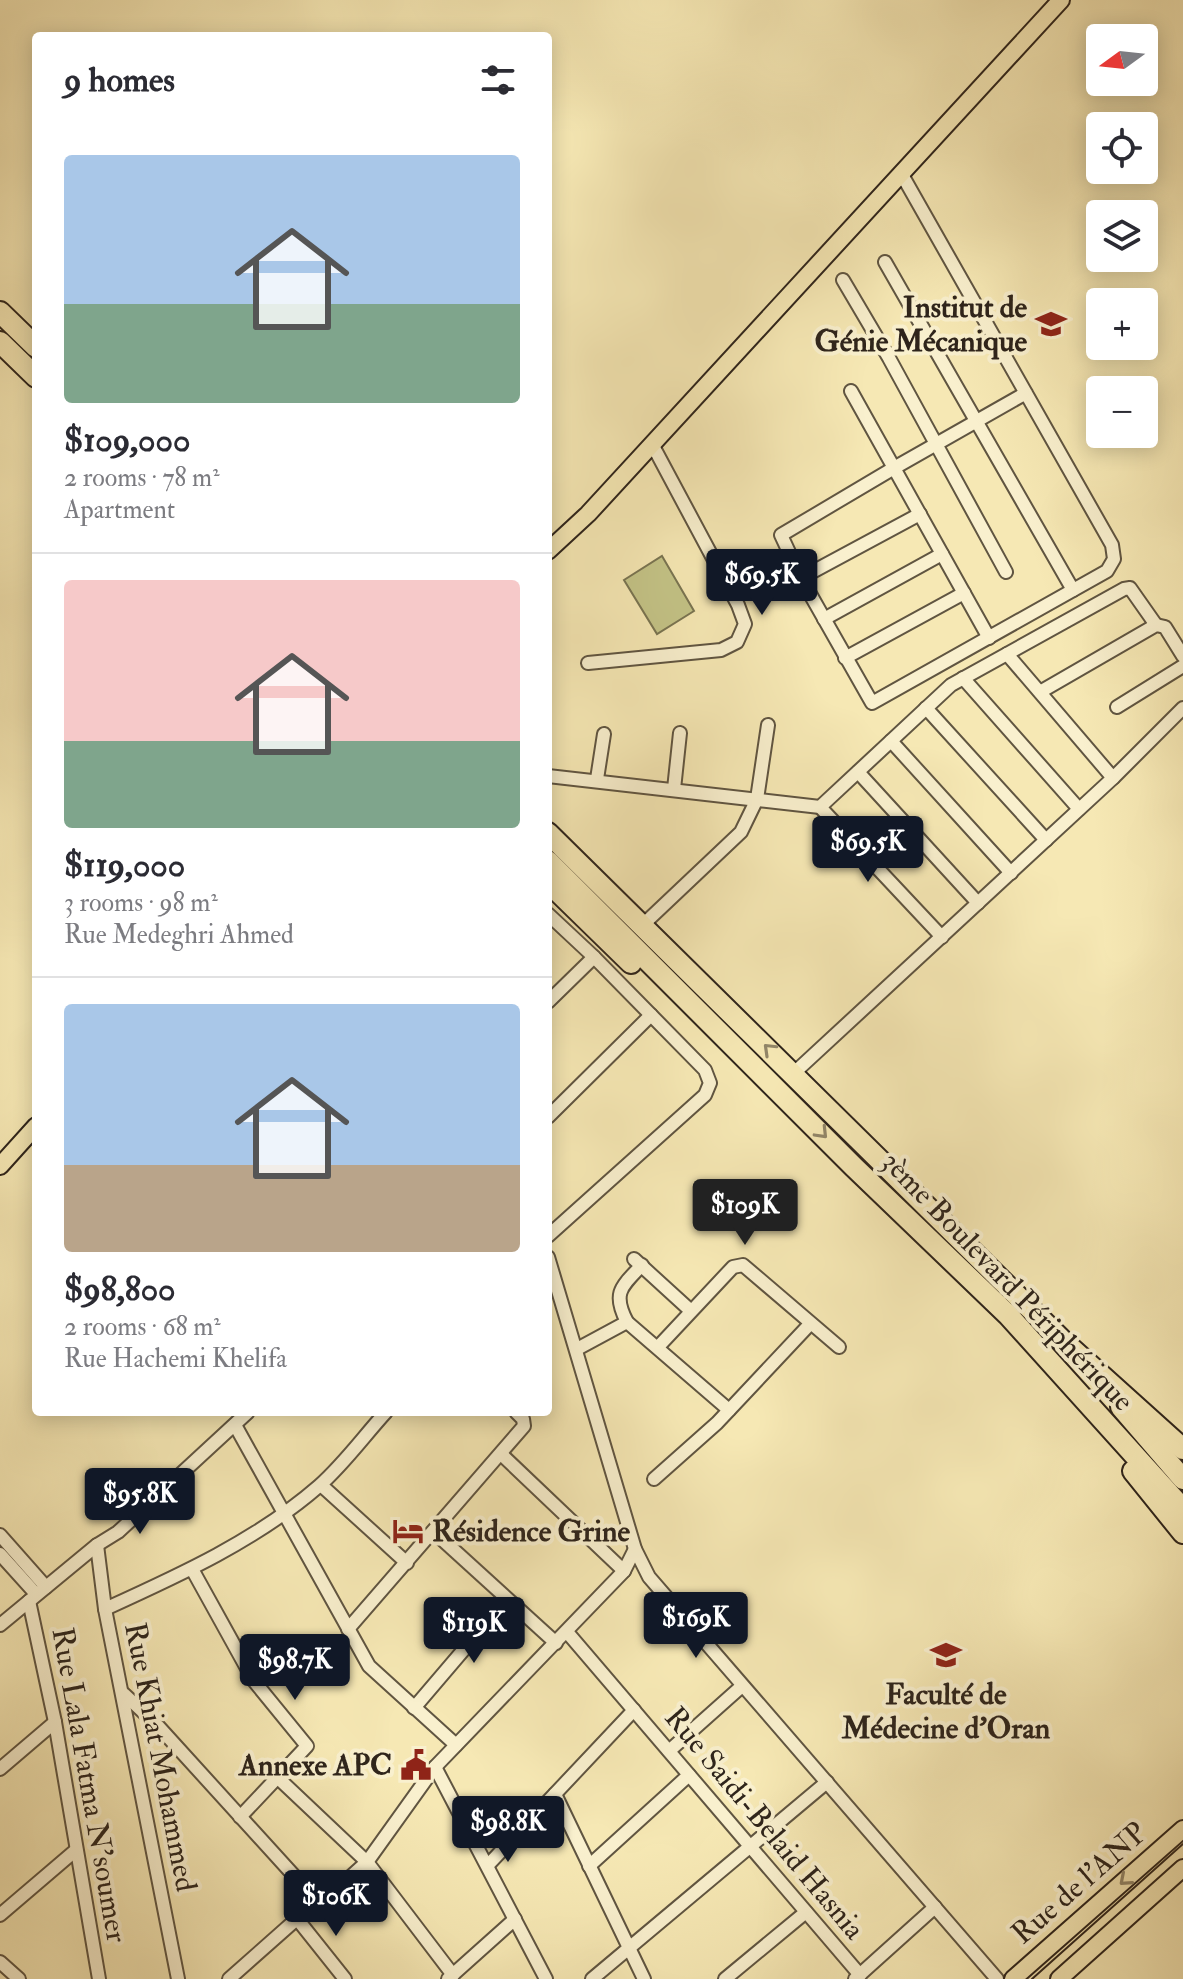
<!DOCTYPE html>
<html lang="en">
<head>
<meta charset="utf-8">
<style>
  body { margin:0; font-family:"IM FELL Double Pica",serif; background:#f7f7f7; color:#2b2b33; height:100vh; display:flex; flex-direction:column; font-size:30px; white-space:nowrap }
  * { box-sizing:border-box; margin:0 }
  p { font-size:26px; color:#7c7c81 }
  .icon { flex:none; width:44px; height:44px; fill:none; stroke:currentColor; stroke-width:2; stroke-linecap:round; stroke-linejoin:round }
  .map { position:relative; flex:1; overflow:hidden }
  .details { position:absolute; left:32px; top:32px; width:520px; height:1384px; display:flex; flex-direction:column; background:#fff; border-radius:8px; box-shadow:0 4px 20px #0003 }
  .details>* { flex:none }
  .needle { width:52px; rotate:255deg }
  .controls { position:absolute; left:1086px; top:24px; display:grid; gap:16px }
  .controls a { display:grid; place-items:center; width:72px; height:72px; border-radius:8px; background:#fff; box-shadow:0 4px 20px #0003; font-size:40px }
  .price { position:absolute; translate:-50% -68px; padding:0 18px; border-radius:8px; background:#111827; color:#fff; font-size:26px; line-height:52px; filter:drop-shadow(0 2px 4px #0008) }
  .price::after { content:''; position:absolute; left:50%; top:48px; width:24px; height:18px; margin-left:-12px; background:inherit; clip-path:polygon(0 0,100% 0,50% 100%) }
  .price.active { background:#222; color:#fff }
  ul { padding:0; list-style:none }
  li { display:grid; align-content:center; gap:16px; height:424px; padding:0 32px }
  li+li { border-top:2px solid #e1e1e2 }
  li span { display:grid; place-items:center; height:248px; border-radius:8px; color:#555 }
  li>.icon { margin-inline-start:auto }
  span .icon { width:144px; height:144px; fill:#fffc; stroke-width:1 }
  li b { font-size:34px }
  h2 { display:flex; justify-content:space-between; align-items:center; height:96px; padding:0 32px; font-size:34px }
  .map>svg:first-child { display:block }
  .green { fill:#c4c487; stroke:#797451; stroke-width:2 }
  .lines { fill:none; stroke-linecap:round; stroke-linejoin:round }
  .minor-casing { stroke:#605541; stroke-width:16 }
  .major-casing { stroke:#2e241b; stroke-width:20 }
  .highway-casing { stroke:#2e241b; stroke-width:24 }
  .minor { stroke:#f9f0ce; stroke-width:12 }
  .major { stroke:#f6e8b4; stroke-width:16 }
  .highway { stroke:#f6e8b4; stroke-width:20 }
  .tram { stroke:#2e241b; stroke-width:2 }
  .oneway { stroke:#928668 }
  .labels { text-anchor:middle; stroke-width:8; stroke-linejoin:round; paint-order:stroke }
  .poi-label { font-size:30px; font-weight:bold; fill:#2e241b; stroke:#f9f0ce; text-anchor:end }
  .street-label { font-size:30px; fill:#2e241b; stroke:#f9f0ce }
</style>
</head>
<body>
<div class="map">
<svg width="1183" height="1979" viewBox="0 0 1183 1979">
  <rect width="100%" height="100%" fill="#f6e8b4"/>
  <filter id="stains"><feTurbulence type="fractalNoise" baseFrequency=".0025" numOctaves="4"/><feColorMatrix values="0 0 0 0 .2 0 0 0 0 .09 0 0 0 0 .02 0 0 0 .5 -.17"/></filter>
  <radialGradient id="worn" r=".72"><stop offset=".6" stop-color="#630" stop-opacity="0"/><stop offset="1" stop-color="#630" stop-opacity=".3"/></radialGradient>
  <polygon class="green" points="662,556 694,611 657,634 624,580"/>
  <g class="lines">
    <defs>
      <g id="minor">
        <polyline points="901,173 1112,545 1114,559 1107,571 872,703 801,578 781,535 894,468 1026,393"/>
        <polyline points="885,262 1073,590"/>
        <polyline points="843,280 889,358 1006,572"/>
        <polyline points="851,391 989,638"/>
        <polyline points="801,578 920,514"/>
        <polyline points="824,619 942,554"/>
        <polyline points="1007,654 1113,778"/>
        <polyline points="845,658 964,593"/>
        <polyline points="588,663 721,650 737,642 745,624 738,605 652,444"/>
        <polyline points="963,678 1079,809"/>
        <polyline points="1040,692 1156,625 1165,627 1183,656"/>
        <polyline points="1117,707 1183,666"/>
        <polyline points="926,708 1046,840"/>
        <polyline points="891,741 1011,873"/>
        <polyline points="858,772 978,903"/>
        <polyline points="548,776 820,807 951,685 1124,589 1130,588 1156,625"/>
        <polyline points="597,779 604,734"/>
        <polyline points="674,789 680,733"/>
        <polyline points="820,807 942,937"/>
        <polyline points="548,914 594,957 705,1070 710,1083 705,1095 548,1236"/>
        <polyline points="648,920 741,832 757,799 768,725"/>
        <polyline points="548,1002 594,957"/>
        <polyline points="794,1073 1113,778 1183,708"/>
        <polyline points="548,1117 651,1015"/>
        <polyline points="548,1257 635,1549 649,1577 997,1979"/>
        <polyline points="634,1259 691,1311"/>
        <polyline points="627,1322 729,1410"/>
        <polyline points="658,1347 733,1267 743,1265 839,1347"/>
        <path d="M577,1349L627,1322C612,1293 621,1287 642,1265"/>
        <polyline points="235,1425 369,1666 456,1745"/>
        <polyline points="501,1454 624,1571"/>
        <polyline points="654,1479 717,1423 810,1324"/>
        <polyline points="321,1485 407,1563"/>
        <polyline points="434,1532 556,1643"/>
        <polyline points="0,1535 46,1587"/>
        <polyline points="97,1545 105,1609 178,1979"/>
        <polyline points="0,1554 36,1594"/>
        <polyline points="192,1569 254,1681 307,1746 240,1817"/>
        <polyline points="29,1601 55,1722 99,1979"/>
        <path d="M105,1609C180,1575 257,1540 319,1486C344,1464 364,1436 386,1412"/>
        <polyline points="0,1625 97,1545 118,1532 248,1412"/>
        <polyline points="348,1629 524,1426 523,1419 516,1412"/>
        <polyline points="567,1632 860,1975"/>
        <polyline points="124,1694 158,1726 317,1901"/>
        <polyline points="414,1708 507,1599"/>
        <polyline points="669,1751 742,1686"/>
        <polyline points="435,1767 546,1979"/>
        <polyline points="0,1769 55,1722"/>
        <polyline points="278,1778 367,1862 453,1975"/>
        <polyline points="555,1794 644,1979"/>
        <polyline points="488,1865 634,1710"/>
        <polyline points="589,1866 689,1775"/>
        <polyline points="0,1915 76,1850"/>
        <polyline points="298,1920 345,1979"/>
        <polyline points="0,1962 19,1979"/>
        <polyline points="229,1979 317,1901 338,1888 367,1862 435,1767 624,1571 635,1549"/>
        <polyline points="448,1979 515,1919"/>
        <polyline points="592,1979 827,1782"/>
        <polyline points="725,1979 806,1912"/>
        <polyline points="855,1979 935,1907"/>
      </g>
      <g id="major">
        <polyline points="548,551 588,514 1061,0"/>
        <polyline points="0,1166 36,1126"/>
        <polyline points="1013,1979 1183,1829"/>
        <polyline points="1059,1979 1183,1868"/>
      </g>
      <g id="highway">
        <polyline points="0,312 36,347"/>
        <polyline points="0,342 36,377"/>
        <polyline points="548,833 1063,1341 1183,1449"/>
        <polyline points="548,861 854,1167 1008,1315 1183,1509"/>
        <polyline points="548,882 631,963"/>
        <polyline points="1121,1407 1183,1479"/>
        <polyline points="1133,1471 1183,1533"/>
      </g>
    </defs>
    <use href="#minor" class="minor-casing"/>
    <use href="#major" class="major-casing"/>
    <use href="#highway" class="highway-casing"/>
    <use href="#minor" class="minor"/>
    <use href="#major" class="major"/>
    <use href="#highway" class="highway"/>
    <polyline class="tram" points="1032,1979 1183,1844"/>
  </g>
  <defs><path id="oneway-chevron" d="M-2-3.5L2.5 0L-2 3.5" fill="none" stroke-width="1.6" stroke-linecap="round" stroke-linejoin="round" transform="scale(2)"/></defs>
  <g class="oneway">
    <use href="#oneway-chevron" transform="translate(769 1049) rotate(-136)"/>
    <use href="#oneway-chevron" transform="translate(822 1133) rotate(46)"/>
    <use href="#oneway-chevron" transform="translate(1125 1880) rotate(139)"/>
  </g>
  <defs>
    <symbol id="university-bare" viewBox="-9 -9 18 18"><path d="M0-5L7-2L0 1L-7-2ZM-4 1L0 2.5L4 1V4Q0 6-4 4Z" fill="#8f2418" stroke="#f9f0ce" stroke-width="2.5" paint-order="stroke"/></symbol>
    <symbol id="hotel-bare" viewBox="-9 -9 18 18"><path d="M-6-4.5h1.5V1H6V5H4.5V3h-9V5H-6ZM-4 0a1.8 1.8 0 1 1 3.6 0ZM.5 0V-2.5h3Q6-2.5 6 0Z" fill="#8f2418" stroke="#f9f0ce" stroke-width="2.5" paint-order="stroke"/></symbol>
    <symbol id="civic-bare" viewBox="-9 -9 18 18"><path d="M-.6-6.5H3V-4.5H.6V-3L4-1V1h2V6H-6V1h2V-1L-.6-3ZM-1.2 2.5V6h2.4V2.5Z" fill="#8f2418" stroke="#f9f0ce" stroke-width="2.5" paint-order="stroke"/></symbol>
  </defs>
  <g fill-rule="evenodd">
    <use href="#university-bare" x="1029" y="302" width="44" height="44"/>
    <use href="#hotel-bare" x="386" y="1509" width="44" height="44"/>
    <use href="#university-bare" x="924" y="1633" width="44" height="44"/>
    <use href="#civic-bare" x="394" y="1743" width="44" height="44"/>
  </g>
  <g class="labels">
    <g class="poi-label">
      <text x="1027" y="317">Institut de<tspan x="1027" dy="34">Génie Mécanique</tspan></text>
      <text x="432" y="1541" text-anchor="start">Résidence Grine</text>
      <text x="946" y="1704" text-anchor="middle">Faculté de<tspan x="946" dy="34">Médecine d'Oran</tspan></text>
      <text x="392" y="1775">Annexe APC</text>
    </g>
    <g class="street-label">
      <text transform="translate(1008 1281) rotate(46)" y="10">3ème Boulevard Périphérique</text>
      <text transform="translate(161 1757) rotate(79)" y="10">Rue Khiat Mohammed</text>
      <text transform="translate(90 1785) rotate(80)" y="10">Rue Lala Fatma N'soumer</text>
      <text transform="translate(765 1823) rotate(50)" y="10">Rue Saidi-Belaid Hasnia</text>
      <text transform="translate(1079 1883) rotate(-41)" y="10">Rue de l'ANP</text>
    </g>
  </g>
  <rect width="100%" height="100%" filter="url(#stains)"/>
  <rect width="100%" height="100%" fill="url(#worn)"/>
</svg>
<div class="controls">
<a><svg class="needle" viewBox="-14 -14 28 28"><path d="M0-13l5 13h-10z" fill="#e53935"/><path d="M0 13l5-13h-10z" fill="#7c7c81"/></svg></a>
<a><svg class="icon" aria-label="locate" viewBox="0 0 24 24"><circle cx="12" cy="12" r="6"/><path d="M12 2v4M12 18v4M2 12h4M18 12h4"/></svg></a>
<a><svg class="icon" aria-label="layers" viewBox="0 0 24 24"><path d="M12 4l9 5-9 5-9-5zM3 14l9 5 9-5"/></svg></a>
<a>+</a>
<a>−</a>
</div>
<b class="price" style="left:762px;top:617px">$69.5K</b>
<b class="price" style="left:868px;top:884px">$69.5K</b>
<b class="price active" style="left:745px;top:1247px">$109K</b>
<b class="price" style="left:140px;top:1536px">$95.8K</b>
<b class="price" style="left:696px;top:1660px">$169K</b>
<b class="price" style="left:474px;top:1665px">$119K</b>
<b class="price" style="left:295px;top:1702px">$98.7K</b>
<b class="price" style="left:508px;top:1864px">$98.8K</b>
<b class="price" style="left:336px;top:1938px">$106K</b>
<section class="details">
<h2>9 homes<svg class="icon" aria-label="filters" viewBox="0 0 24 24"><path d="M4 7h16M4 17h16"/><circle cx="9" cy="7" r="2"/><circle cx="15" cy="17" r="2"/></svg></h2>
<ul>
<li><span style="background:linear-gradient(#a9c7e8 60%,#7fa58c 0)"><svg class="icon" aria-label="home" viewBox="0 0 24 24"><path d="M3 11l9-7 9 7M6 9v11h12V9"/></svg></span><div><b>$109,000</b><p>2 rooms · 78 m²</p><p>Apartment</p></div></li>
<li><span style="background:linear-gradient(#f6c9c9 65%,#7fa58c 0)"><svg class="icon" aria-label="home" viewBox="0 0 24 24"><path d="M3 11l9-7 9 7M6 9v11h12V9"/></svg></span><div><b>$119,000</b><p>3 rooms · 98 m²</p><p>Rue Medeghri Ahmed</p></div></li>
<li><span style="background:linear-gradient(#a9c7e8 65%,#b9a48a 0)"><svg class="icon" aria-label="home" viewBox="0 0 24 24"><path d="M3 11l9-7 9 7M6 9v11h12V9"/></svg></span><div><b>$98,800</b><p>2 rooms · 68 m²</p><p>Rue Hachemi Khelifa</p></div></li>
</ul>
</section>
</div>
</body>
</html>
